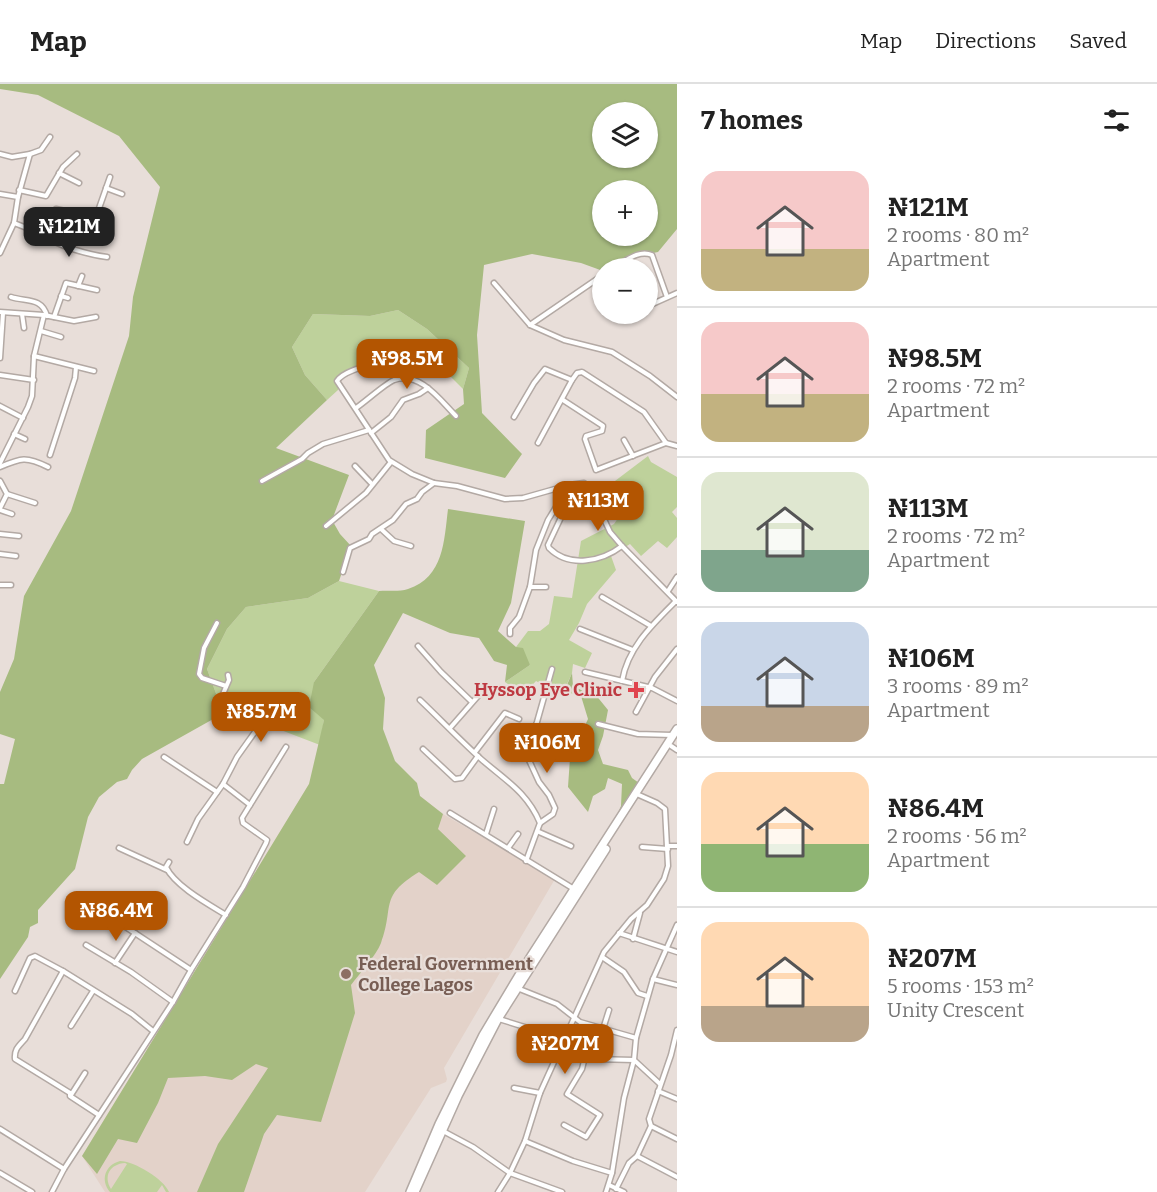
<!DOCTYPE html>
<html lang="en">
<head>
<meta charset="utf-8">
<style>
  body { margin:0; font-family:Bitter,serif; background:#f2f2f2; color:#222; height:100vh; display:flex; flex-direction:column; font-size:22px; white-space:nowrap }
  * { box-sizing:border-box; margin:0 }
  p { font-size:20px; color:#767676 }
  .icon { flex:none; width:33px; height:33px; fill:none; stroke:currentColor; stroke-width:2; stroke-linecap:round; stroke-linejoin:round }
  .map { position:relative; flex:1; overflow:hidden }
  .side { display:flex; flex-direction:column; background:#fff; width:480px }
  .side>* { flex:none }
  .controls { position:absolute; left:592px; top:18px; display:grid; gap:12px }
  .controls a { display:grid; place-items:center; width:66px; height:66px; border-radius:50%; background:#fff; box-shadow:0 2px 4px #0004; font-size:30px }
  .price { position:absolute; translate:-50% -51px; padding:0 14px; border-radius:12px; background:#b35501; color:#fff; font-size:20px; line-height:39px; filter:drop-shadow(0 2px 3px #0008) }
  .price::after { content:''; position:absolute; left:50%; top:36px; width:18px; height:14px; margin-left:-9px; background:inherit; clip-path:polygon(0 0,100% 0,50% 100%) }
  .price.active { background:#222; color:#fff }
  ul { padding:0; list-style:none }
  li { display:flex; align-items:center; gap:18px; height:150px; padding:0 24px }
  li+li { border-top:2px solid #e0e0e0 }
  li span { display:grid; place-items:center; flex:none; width:168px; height:120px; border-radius:18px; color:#555 }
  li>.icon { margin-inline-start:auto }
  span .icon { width:72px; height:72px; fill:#fffc; stroke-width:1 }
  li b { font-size:26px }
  h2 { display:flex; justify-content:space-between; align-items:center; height:72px; padding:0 24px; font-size:26px }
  header { display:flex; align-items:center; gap:36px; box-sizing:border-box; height:84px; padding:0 30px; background:#fff; border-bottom:2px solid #e0e0e0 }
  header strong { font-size:28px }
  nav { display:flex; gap:33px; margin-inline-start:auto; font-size:21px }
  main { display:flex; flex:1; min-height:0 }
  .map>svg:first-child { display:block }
  .built { fill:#e3d2c9 }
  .green { fill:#bed19b; fill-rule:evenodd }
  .forest { fill:#a7bb80; fill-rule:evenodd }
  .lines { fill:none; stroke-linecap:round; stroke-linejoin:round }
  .minor-casing { stroke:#b3a9a4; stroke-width:7 }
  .highway-casing { stroke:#b3a9a4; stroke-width:10 }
  .minor { stroke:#fff; stroke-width:4 }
  .highway { stroke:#fff; stroke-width:7 }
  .health-dot { fill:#e0444e; stroke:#e8ded9; stroke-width:2 }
  .education-dot { fill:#8d6e63; stroke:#e8ded9; stroke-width:2 }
  .labels { text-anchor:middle; stroke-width:4.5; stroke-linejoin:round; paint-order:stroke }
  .health-label { font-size:18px; font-weight:bold; fill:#be3a42; stroke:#e8ded9; text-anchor:end }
  .education-label { font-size:18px; font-weight:bold; fill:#785e54; stroke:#e8ded9; text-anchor:start }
</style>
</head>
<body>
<header>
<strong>Map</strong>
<nav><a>Map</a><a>Directions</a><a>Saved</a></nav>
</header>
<main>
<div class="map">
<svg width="677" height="1108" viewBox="0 0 677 1108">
  <rect width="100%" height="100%" fill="#e8ded9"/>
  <polygon class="built" points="309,700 420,712 443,730 555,795 444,984 447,995 446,998 431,1004 365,1108 105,1108 82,1072"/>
  <g class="green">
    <polygon points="398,226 427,245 469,284 463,305 441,283 407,278 396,271 396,262 377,256 361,263 364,276 339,295 338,306 327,316 305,291 292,263 313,230 370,232"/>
    <polygon points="648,372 651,378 677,393 677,423 672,428 677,434 677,453 667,464 658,457 641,472 630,460 611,472 616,486 587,520 579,539 569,556 592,569 585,584 573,580 572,589 567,600 581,612 547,603 536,597 523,611 505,598 530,581 516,563 528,547 540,547 549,540 554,512 572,514 581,457 614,440 634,411 629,398 610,407 611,400"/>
    <polygon points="339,497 379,507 314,598 324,636 320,661 221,623 207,585 227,545 246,523 308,514"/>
    <path d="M120,1077C134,1077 164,1095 169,1108H166L162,1101L157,1108H110C100,1096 105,1081 120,1077ZM125,1079L127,1080L111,1105C103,1092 110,1080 125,1079Z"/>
  </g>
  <g class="forest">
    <path d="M0,0H677V145L658,168L624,175L609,184H603V187L581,179L532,170L484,181L477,251L482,329L522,370L505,394L425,374L426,346L464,320L463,305L469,284L427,245L398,226L370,232L313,230L292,263L305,291L327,316L276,364L349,391L332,436L340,450L351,462L339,497L308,514L246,523L227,545L207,585L221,623L215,634L142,675L132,686L127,695L117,698L99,713L88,733L75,785L38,826V839L30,843L28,853L0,895V700H4L15,655L0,650V608L14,575L24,512L71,427L129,252L133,213L160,103L119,52L38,11L0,5ZM603,28H648V74H603ZM603,106H648V152H603Z"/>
    <path d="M448,425L525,437L511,519L498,547L516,563L523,564L530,581L505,598L507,581L494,577L479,554L450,549L403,529L374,581L385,614L383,645L395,677L417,699L420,712L443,730L438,745L466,772L437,801L419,788C378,813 395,822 381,859C376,872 360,889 351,901L355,929L321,1038L277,1031L264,1050L244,1108H197L218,1060L268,984L256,980L232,996L205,992L168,994L158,1019L137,1059L118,1055L97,1090L82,1072L309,700L324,636L309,623L314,598L379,507C388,506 399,508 408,505C444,493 444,457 448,425Z"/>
    <polygon points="572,589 573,602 583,607 595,610 608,626 603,652 598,666 603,680 628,686 632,694 639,699 612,743 621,722 622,700 608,694 605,705 593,712 588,728 568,703 570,674 588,635 581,612 567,601"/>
  </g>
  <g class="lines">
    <defs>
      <g id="minor">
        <polyline points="0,70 12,73 30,70"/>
        <polyline points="59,89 79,99"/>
        <polyline points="106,104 122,110"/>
        <polyline points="19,106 46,112 63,83 77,70"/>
        <polyline points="0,110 18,113"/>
        <polyline points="14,139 45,151 48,148 56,125 92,133 97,130 110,93"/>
        <path d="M45,151C55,162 91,171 107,173"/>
        <polyline points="0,169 14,139 18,113 30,70 41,66 50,53"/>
        <path d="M613,184C625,178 638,165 652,171L667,213"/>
        <polyline points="494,199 530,241 564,256 612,268 650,292 677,313"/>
        <polyline points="78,202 82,192"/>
        <polyline points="61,212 68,214"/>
        <path d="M11,213C26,218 42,213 47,232"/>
        <polyline points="648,222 677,209"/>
        <polyline points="0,228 44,231 74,237 96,233"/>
        <polyline points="22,230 24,244"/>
        <polyline points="54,233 66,199 97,206"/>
        <polyline points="624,236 633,230"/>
        <polyline points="530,241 603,191"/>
        <polyline points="41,247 61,253"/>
        <polyline points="34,272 94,287"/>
        <polyline points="0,274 3,229"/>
        <path d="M384,277C371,281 344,286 337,297L389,376L412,390L434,399L457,402L505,415L523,414L569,401L584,399L589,403L610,448L622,462L677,518"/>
        <polyline points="0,291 34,296"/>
        <polyline points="563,316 603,342 602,347 586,352 585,355 596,386 666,359"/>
        <polyline points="0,322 23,334"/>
        <path d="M356,324C365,318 386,299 394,296C420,287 440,316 456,332"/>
        <polyline points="514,333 534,299 545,285 572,296"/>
        <polyline points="371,349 391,333 403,316 419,310 428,304"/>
        <polyline points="14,350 25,355"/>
        <polyline points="624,356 633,372"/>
        <polyline points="538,359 572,296 577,289 582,288 644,328 666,359 677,362"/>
        <polyline points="50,371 75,294 76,283"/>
        <polyline points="0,379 28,323 32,312 34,272 44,231"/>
        <polyline points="355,382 372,400"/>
        <path d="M0,383C21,374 26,372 48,383"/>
        <polyline points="0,397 7,410 35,419"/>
        <polyline points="262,397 302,375 308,369 323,360 369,346"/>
        <polyline points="0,424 7,410"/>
        <path d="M565,425L548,461L549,464C569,484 601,478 622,462"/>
        <polyline points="0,426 12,430"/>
        <polyline points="326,442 366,409 391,378"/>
        <polyline points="381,445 394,457 411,462"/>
        <polyline points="0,450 19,452"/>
        <polyline points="0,470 16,472"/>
        <polyline points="343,488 350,464 369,455 372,450 393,436 406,420 417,415 422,408 434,399"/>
        <polyline points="0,501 11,501"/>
        <polyline points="530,503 546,503"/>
        <polyline points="668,507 677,493"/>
        <polyline points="602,513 651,542"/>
        <polyline points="217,539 204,564 199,590 202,594 226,602"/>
        <polyline points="580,545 633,566"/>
        <polyline points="510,550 510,544 519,533 530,503 536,466 548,436 569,402"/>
        <polyline points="418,562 441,588 472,618"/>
        <polyline points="585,588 652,604 677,617"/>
        <polyline points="228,591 229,596 220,617 225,622 240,628"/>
        <path d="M622,597C628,563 653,540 676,517"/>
        <path d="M420,616C440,635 460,656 481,675C505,696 527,708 540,739L526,777"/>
        <polyline points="636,628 655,593 677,565"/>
        <polyline points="598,640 638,650 672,651"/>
        <polyline points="450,644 486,603"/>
        <polyline points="530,655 537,638 552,585"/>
        <polyline points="671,662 677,666"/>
        <polyline points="423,665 455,695 462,694 478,672"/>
        <polyline points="475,668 505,629 519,635"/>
        <polyline points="164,673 217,708"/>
        <polyline points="250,721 286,663"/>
        <polyline points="450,729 574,805"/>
        <polyline points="540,739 553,730 555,724 549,711 539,698 528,674 504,653 506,649 551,658 555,657 561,645"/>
        <polyline points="539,748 571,762"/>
        <polyline points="486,750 494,725"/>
        <polyline points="187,758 198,735 223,700 237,673 257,645 258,637 241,629 243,614"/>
        <polyline points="667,762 677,762"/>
        <polyline points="642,763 668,765"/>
        <polyline points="119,764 167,786"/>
        <polyline points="508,764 518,750"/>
        <path d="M169,778L166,783C175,802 208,820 226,831"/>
        <polyline points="69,819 84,814 100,817 102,822 108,825 106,830 191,886"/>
        <polyline points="619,849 677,868"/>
        <polyline points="633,855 640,829"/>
        <polyline points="86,861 131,888 173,918"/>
        <polyline points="602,873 624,888 638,909 647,912"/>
        <polyline points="115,879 135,849"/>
        <path d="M63,887L25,955C19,962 14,965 15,975L70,1009V1012L99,1031"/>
        <polyline points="653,895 677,901"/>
        <polyline points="517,904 557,920 580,938 636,954"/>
        <polyline points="15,907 30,874 35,872 63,887 132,930 153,947"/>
        <polyline points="499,935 557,953 585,973 594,975 634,976 660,1000"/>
        <polyline points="71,942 93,907"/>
        <polyline points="603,945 609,926"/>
        <polyline points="514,1004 540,1009"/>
        <polyline points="658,1007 677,1015"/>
        <polyline points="71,1011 85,989"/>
        <polyline points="564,1041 586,1053 600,1031 567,1010 582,985 585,973"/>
        <polyline points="651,1042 677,1055"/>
        <polyline points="0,1045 64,1085"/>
        <polyline points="443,1047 473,1063 510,1089 562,1108"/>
        <polyline points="525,1057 573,1077 612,1089"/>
        <polyline points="637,1072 677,1093"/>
        <polyline points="0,1089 32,1108"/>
        <polyline points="609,1101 624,1108"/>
        <polyline points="616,1105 629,1079 637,1072 651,1042 649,1035 671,971 677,946"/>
        <polyline points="52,1108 64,1085 173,918 191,886 243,803 266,759 267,756 243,739 242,734 250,721 223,700"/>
        <polyline points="498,1108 510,1089 525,1057 540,1009 604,868 631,835 647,821 664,795 668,782 665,725 657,719 639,711"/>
        <polyline points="606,1108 612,1089 624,1014 634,976 636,954 653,895 677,841"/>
      </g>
      <g id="highway">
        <polyline points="410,1108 439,1040 483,951 522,886 677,645"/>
        <polyline points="415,1108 458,1012 498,935 606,765"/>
      </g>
    </defs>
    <use href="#minor" class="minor-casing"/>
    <use href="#highway" class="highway-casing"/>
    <use href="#minor" class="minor"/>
    <use href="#highway" class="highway"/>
  </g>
  <path class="health-dot" d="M633 597h6v6h6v6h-6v6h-6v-6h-6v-6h6z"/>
  <circle class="education-dot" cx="346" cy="890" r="6"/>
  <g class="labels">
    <g class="health-label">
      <text x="622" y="612">Hyssop Eye Clinic</text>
    </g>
    <g class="education-label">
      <text x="358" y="886">Federal Government<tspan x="358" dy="21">College Lagos</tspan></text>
    </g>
  </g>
</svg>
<div class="controls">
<a><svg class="icon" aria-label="layers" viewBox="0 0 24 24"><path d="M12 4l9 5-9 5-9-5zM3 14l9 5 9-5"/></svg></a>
<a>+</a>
<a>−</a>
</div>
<b class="price active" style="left:69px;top:174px">₦121M</b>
<b class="price" style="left:407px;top:306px">₦98.5M</b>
<b class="price" style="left:598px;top:448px">₦113M</b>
<b class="price" style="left:261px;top:659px">₦85.7M</b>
<b class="price" style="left:547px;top:690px">₦106M</b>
<b class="price" style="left:116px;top:858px">₦86.4M</b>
<b class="price" style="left:565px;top:991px">₦207M</b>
</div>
<section class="side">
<h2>7 homes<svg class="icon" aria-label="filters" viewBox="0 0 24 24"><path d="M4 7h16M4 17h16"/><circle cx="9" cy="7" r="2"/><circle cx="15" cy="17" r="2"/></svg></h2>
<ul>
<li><span style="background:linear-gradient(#f6c9c9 65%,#c2b280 0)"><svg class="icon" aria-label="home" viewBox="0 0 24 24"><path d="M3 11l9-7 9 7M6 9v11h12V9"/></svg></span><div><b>₦121M</b><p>2 rooms · 80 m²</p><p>Apartment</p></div></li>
<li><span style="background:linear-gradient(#f6c9c9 60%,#c2b280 0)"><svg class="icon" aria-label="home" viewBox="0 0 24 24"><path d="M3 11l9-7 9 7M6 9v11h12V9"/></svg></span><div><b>₦98.5M</b><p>2 rooms · 72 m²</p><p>Apartment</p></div></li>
<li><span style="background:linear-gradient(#dfe7d0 65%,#7fa58c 0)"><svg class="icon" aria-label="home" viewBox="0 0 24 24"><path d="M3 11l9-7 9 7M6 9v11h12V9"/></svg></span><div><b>₦113M</b><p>2 rooms · 72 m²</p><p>Apartment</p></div></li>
<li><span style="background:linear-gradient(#c9d6e8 70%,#b9a48a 0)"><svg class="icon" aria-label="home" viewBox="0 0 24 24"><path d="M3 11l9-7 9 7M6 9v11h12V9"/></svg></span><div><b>₦106M</b><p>3 rooms · 89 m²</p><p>Apartment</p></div></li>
<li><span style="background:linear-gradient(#ffd9b3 60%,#8fb573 0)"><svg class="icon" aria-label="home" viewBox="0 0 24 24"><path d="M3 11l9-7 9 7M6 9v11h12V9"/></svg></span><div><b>₦86.4M</b><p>2 rooms · 56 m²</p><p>Apartment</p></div></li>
<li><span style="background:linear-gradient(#ffd9b3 70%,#b9a48a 0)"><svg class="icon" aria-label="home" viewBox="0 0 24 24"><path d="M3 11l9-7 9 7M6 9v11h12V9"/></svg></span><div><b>₦207M</b><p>5 rooms · 153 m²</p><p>Unity Crescent</p></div></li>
</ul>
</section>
</main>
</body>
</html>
